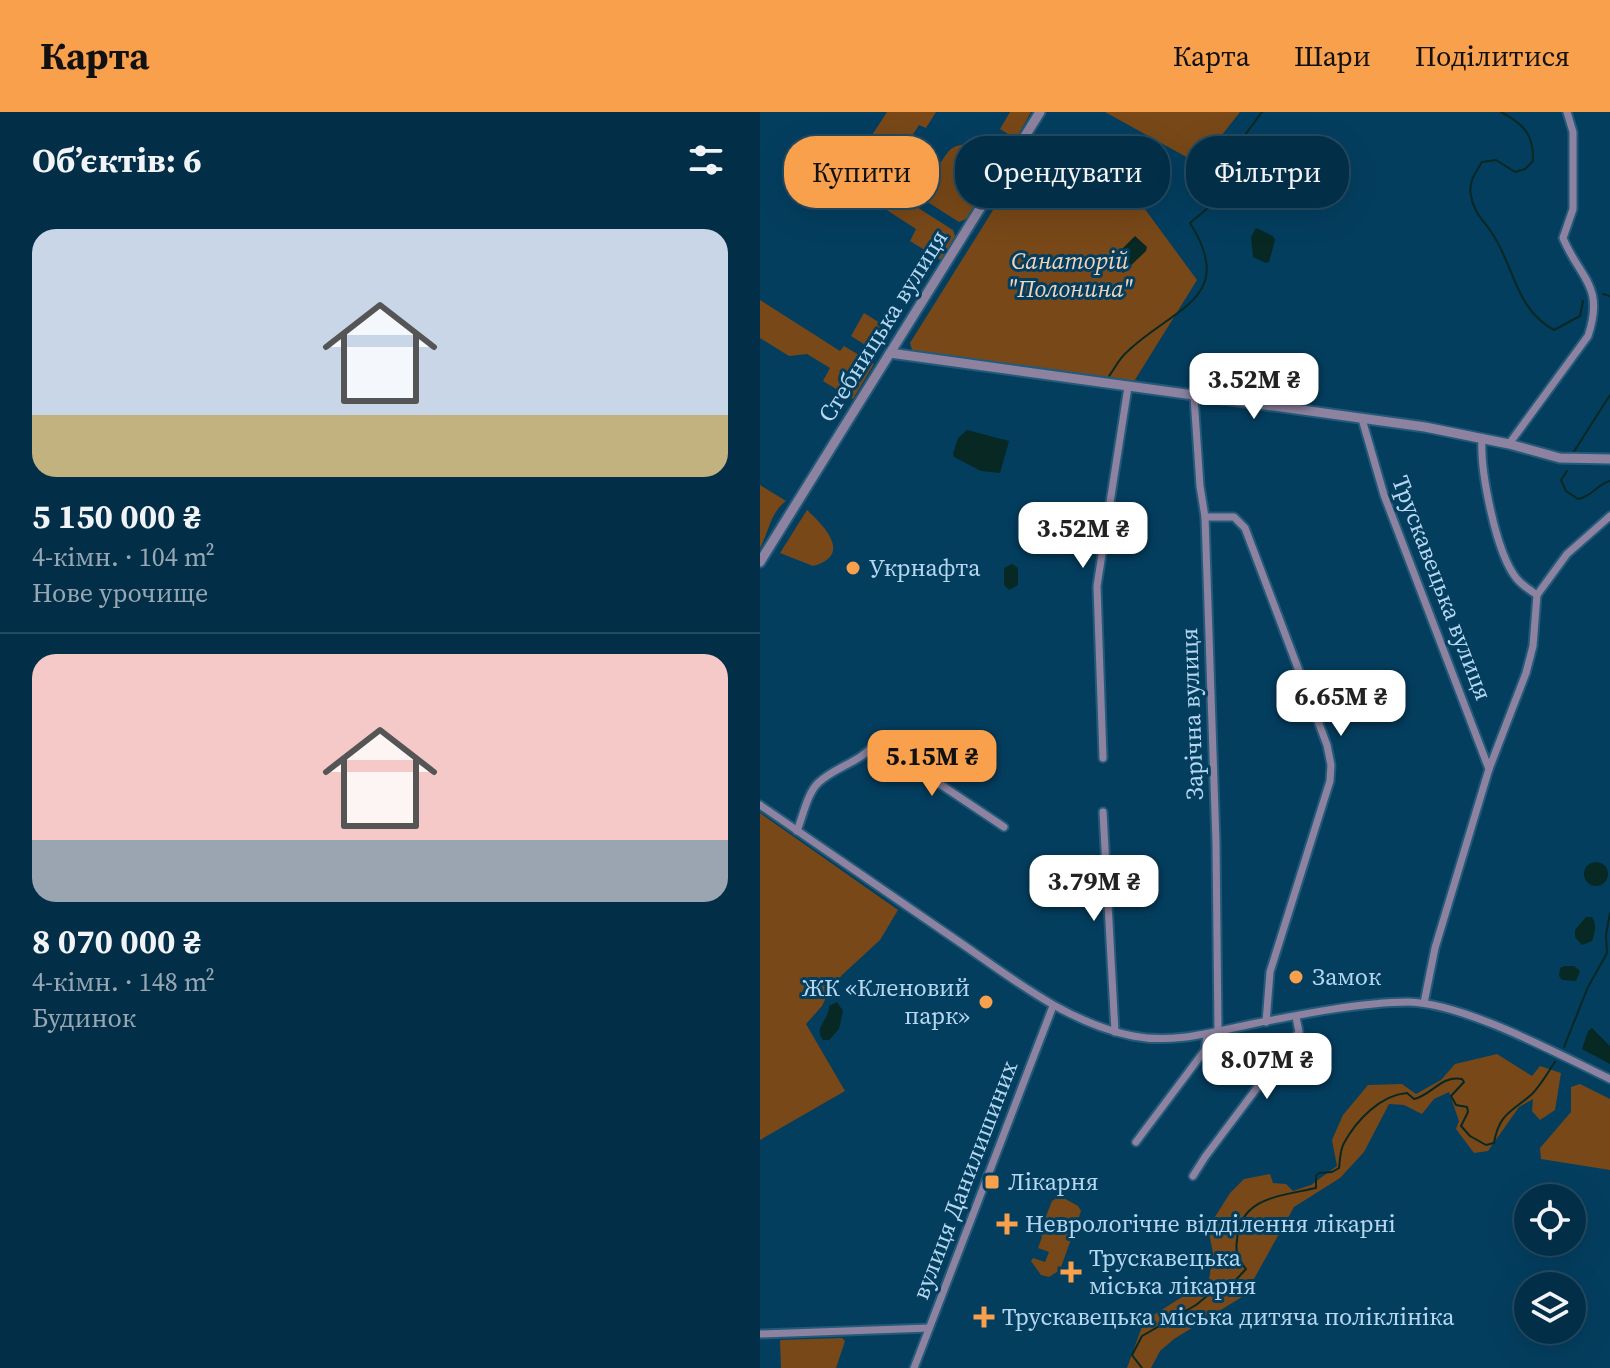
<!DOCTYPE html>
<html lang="uk">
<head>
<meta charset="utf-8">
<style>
  body { margin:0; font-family:"Source Serif 4",serif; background:#113a52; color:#f1f3f6; height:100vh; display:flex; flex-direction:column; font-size:30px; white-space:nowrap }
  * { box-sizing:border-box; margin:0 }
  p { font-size:26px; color:#97a8b4 }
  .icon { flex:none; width:44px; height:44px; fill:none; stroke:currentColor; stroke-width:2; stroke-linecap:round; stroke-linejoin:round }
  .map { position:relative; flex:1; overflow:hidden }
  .drawer { display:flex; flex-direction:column; background:#032e47; width:760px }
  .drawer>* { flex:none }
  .banner { position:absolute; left:24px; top:24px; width:706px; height:72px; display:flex; gap:16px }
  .buttons { position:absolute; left:754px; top:1072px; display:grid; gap:16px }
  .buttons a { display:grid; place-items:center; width:72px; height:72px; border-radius:50%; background:#032e47; box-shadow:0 8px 32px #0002,0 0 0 2px #244a60; font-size:40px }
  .price { position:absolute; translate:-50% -68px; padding:0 18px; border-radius:16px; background:#fff; color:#222; font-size:26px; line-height:52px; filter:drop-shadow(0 2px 4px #0008) }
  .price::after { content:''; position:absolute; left:50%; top:48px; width:24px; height:18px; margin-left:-12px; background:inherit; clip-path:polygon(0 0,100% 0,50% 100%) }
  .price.current { background:#f9a04d; color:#111 }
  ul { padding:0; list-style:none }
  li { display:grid; align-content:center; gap:16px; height:424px; padding:0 32px }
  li+li { border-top:2px solid #244a60 }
  li span { display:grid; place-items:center; height:248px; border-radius:24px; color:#555 }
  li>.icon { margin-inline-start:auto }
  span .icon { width:144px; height:144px; fill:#fffc; stroke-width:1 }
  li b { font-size:34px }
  h2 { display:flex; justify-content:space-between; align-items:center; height:96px; padding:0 32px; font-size:34px }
  .chip { padding:0 28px; border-radius:32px; background:#032e47; box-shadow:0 8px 32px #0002,0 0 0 2px #244a60; font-size:28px; line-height:72px }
  .chip.current { background:#f9a04d; color:#111 }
  header { display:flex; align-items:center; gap:48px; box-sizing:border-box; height:112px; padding:0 40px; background:#f9a04d; color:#111 }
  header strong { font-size:38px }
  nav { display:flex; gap:44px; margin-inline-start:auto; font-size:28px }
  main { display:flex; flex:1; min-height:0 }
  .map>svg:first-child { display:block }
  .green { fill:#784818 }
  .water { fill:#072823 }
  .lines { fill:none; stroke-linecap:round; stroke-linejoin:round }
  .stream { stroke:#072823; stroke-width:2 }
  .minor-casing { stroke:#245a79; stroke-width:11 }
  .tertiary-casing { stroke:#245a79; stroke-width:13 }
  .minor { stroke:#8d83a0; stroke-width:7 }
  .tertiary { stroke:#8d83a0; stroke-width:9 }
  .poi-dot { fill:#f9a04d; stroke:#043e5f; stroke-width:3 }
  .labels { text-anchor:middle; stroke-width:6; stroke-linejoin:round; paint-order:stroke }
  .park-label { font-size:24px; font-style:italic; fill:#f4d2b8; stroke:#043e5f }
  .street-label { font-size:24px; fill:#b6d7ef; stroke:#043e5f }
  .poi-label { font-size:24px; fill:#b6d7ef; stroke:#043e5f; text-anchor:start }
</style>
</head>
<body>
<header>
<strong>Карта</strong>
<nav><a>Карта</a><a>Шари</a><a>Поділитися</a></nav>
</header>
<main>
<section class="drawer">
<h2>Об’єктів: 6<svg class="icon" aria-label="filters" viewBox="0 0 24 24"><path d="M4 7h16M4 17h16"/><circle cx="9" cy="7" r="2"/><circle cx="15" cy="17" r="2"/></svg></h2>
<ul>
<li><span style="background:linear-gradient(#c9d6e8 75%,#c2b280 0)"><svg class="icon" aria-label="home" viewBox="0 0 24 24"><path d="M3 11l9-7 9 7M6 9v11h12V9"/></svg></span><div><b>5 150 000 ₴</b><p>4-кімн. · 104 m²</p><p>Нове урочище</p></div></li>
<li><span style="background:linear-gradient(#f6c9c9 75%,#9aa5b1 0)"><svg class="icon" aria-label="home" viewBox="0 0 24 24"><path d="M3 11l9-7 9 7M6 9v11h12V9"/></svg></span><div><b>8 070 000 ₴</b><p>4-кімн. · 148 m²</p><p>Будинок</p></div></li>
</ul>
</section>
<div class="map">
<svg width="850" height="1256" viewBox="0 0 850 1256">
  <rect width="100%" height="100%" fill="#043e5f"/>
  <g class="green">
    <polygon points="127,0 176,0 166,16 159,13 140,43 144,52 131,74 94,51"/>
    <polygon points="250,0 271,0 256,27 240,17"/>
    <polygon points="345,0 480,0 439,52"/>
    <polygon points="283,26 379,89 437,168 373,271 153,241 150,231 275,31"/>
    <path d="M216,31C229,33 237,38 241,51L206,107L199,110L166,89C165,77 182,45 191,37C198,32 208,32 216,31Z"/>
    <polygon points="92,54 193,118 195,124 181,148 150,129 156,117 82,69"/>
    <polygon points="0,188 80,239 84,234 114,252 93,287 63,269 70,256 47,242 29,244 0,226"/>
    <polygon points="104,201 120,211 124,232 118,241 91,224"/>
    <path d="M0,373L26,389C10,401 9,420 0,436Z"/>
    <path d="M47,398C64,414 93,443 53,454L20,441Z"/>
    <polygon points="0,701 138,798 120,828 82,863 70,877 62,894 46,912 85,979 0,1028"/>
    <polygon points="737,942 772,964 780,954 801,961 795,998 780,1008 772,999 773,987 759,995 728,1039 714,1041 696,1017 699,1009 689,980 674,987 662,1002 644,993 629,992 604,1040 580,1066 534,1095 485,1183 414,1227 400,1239 391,1256 367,1256 384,1209 449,1168 453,1141 448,1116 470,1081 484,1067 510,1062 513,1071 526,1072 533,1079 551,1073 577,1054 572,1028 583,1003 608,973 642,972 656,982 681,968 695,952"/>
    <polygon points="820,972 850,987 850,1058 781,1047 780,1036 811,1000 811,975"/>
    <polygon points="300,1084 318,1094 321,1099 300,1158 289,1165 281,1163 271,1149 273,1146 285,1150 289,1140 278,1136 282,1125 280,1120 292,1089"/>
    <polygon points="82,1226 85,1229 76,1256 21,1256 20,1228"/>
  </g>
  <g class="water">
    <polygon points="496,116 513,124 515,128 509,150 506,151 493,145 491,125"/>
    <polygon points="375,124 387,135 386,139 363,161 352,147"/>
    <polygon points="207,318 249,329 240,361 221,359 194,345 193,342 198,326"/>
    <polygon points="252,452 258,456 258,473 249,478 244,473 244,456"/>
    <circle cx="836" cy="762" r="12"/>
    <path d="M826,805H832C837,813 835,820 832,829L822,833L815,825V818Z"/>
    <polygon points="804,854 814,854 820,859 816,869 802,868 799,864 800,856"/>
    <path d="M77,890L83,899L79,917L69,928H63C53,915 69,909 69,894Z"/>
    <polygon points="832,916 850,934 850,952 822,937 828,919"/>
  </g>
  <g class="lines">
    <g class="stream">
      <path d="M741,0C764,12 774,23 773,49L765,57L755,60L736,48L722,50C715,61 708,71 711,84C714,103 727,111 735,126C755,159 757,198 794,218L820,204L823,189"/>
      <polyline points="843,182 850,184"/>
      <path d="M349,264C355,256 360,245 368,239C413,196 478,186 430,111L449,95L468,84L467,31L485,23L502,0"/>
      <polyline points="813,341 850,283"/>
      <path d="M807,359L801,368L806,379L818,387C832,385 837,372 850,369"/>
      <polyline points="804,935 828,875 847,841 846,823 850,801"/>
      <path d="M382,1256L372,1243L382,1224L436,1193L458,1175L472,1172L486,1157C478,1147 475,1141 477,1128C480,1085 521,1084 556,1076V1064L559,1061L572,1060L579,1056C580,1048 580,1038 584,1031C596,1009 620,983 647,981L654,987C672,983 681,963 702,967L704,970L691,984L696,993L707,995L708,1000L701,1014L710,1024L726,1033L734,1031C739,1001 752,1000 772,982C781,973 788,960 795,950"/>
    </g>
    <defs>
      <g id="minor">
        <polyline points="434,285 440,374 445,405 456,730 458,919"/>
        <polyline points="602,307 624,383 729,657 675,836 664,891"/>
        <path d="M722,326C720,359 736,442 757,467C763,474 770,478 777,483L773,534L766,561L729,657"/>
        <path d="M749,332L828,224C845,173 820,167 803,126L813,97V20L807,0"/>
        <polyline points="445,405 474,405 485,416 567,633 571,653 570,669 510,860 506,910"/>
        <polyline points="777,483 807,442 850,404"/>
        <polyline points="343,646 337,474 368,275"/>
        <path d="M0,693C63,737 126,779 189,823C247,862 303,910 373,924C413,932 453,920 492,912C537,903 603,890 648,890C704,891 798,942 850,967"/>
        <polyline points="343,700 355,920"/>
        <path d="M37,719C43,704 47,682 58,671C76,654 100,651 117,630L244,715"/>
        <polyline points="376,1030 445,938 447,922"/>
        <polyline points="433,1064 445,1045 539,920 536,905"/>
        <polyline points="0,1222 169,1216"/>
        <polyline points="154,1256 293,894"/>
      </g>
      <g id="tertiary">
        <polyline points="130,241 665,315 749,332 800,346 850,347"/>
        <polyline points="0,450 280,0"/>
      </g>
    </defs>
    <use href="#minor" class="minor-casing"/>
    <use href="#tertiary" class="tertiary-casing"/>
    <use href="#minor" class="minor"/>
    <use href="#tertiary" class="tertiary"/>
  </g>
  <g class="poi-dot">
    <circle cx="93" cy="456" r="8"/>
    <circle cx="536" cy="865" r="8"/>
    <circle cx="226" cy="890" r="8"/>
    <rect x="224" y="1062" width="16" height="16" rx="4"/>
    <path d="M243 1100h8v8h8v8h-8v8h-8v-8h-8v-8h8z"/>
    <path d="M307 1148h8v8h8v8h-8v8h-8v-8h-8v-8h8z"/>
    <path d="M220 1193h8v8h8v8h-8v8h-8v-8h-8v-8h8z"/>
  </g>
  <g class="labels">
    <g class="park-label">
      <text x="310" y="157">Санаторій<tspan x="310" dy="28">"Полонина"</tspan></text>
    </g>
    <g class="street-label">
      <text transform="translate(123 214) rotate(-58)" y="8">Стебницька вулиця</text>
      <text transform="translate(682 476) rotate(69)" y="8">Трускавецька вулиця</text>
      <text transform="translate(432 602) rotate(-92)" y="8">Зарічна вулиця</text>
      <text transform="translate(205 1068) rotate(-69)" y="8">вулиця Данилишиних</text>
    </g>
    <g class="poi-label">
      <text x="109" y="464">Укрнафта</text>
      <text x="552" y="873">Замок</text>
      <text x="210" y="884" text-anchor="end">ЖК «Кленовий<tspan x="210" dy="28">парк»</tspan></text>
      <text x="248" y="1078">Лікарня</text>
      <text x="265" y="1120">Неврологічне відділення лікарні</text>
      <text x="329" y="1154">Трускавецька<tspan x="329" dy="28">міська лікарня</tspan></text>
      <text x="242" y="1213">Трускавецька міська дитяча поліклініка</text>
    </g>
  </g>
</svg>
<div class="buttons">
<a><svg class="icon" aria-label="locate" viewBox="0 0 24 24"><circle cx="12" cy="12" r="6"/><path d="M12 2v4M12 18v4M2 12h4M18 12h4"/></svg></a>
<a><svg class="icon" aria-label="layers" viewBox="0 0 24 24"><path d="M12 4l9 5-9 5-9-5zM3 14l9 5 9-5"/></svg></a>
</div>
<b class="price" style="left:494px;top:309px">3.52M ₴</b>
<b class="price" style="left:323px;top:458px">3.52M ₴</b>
<b class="price" style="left:581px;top:626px">6.65M ₴</b>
<b class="price current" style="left:172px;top:686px">5.15M ₴</b>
<b class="price" style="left:334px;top:811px">3.79M ₴</b>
<b class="price" style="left:507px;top:989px">8.07M ₴</b>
<div class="banner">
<a class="chip current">Купити</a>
<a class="chip">Орендувати</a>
<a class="chip">Фільтри</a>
</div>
</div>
</main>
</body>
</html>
